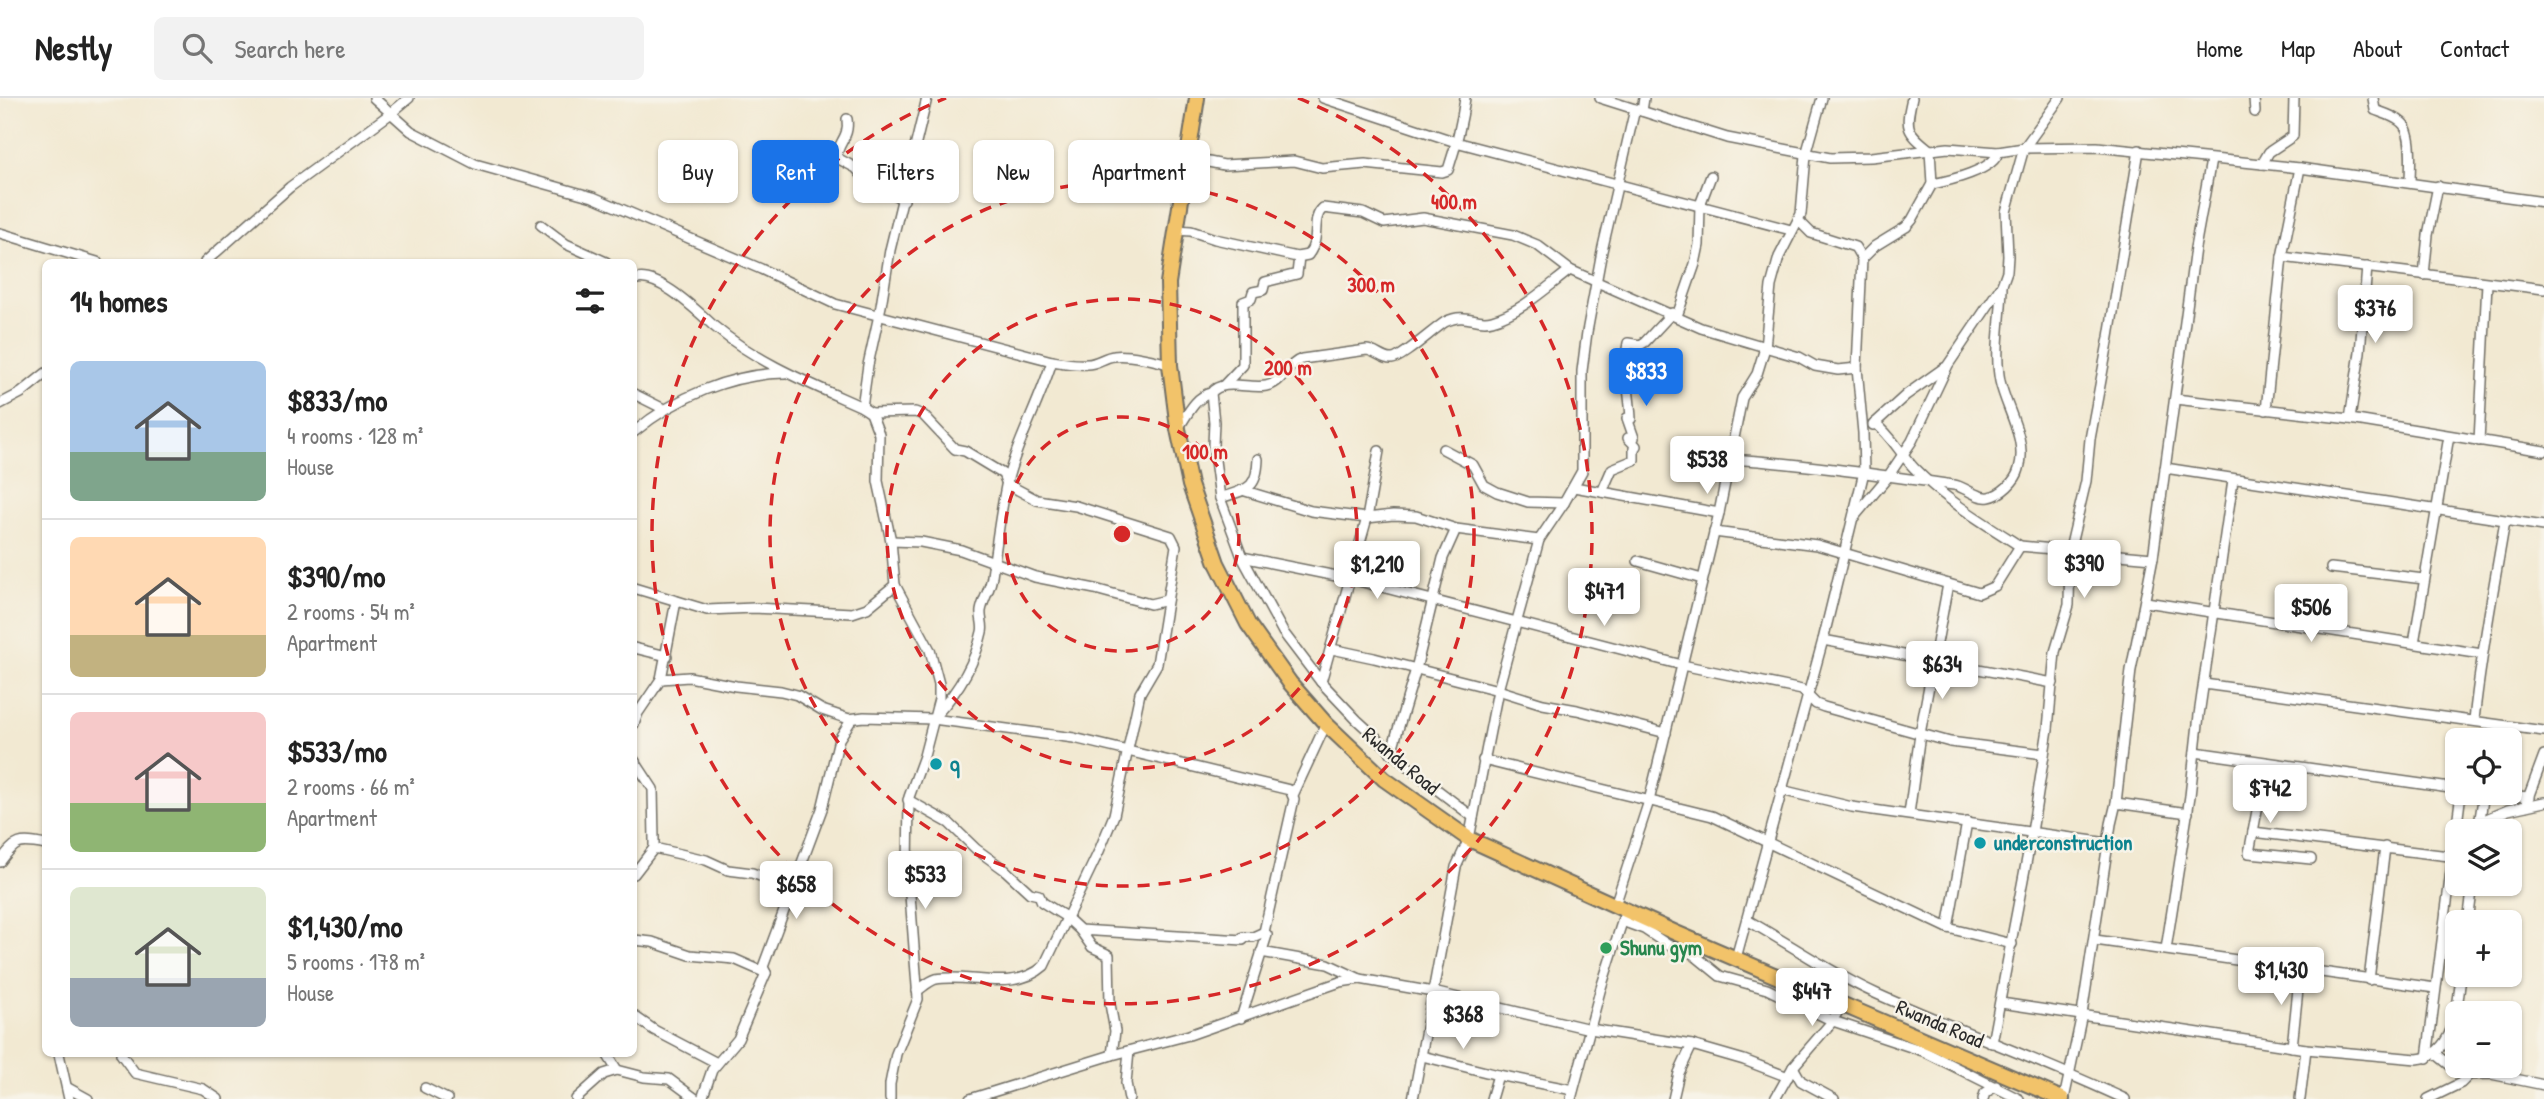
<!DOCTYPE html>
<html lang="en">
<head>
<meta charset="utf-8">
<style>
  body { margin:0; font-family:"Patrick Hand",sans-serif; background:#f2f2f2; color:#222; height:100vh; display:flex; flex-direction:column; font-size:26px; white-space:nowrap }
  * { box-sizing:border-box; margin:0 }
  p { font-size:23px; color:#767676 }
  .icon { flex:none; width:38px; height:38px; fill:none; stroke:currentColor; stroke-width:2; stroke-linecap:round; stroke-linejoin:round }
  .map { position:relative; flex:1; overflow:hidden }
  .panel { position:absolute; left:42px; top:161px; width:595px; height:798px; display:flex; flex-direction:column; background:#fff; border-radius:10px; box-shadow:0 2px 5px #0004 }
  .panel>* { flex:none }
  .banner { position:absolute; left:658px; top:42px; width:665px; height:63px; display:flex; gap:14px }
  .fabs { position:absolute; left:2445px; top:630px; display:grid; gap:14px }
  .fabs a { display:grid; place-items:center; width:77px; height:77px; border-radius:10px; background:#fff; box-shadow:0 2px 5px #0004; font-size:35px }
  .price { position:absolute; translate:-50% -60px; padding:0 16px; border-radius:7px; background:#fff; color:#222; font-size:23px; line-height:46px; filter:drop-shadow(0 2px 4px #0008) }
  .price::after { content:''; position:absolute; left:50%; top:42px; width:21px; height:16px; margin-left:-10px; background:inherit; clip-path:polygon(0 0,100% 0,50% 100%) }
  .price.selected { background:#1a73e8; color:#fff }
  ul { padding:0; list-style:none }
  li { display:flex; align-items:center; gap:21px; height:175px; padding:0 28px }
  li+li { border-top:2px solid #e0e0e0 }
  li span { display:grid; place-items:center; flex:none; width:196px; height:140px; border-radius:10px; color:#555 }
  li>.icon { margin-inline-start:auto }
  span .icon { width:84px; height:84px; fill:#fffc; stroke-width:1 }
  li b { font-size:30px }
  h2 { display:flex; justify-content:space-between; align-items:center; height:84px; padding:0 28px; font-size:30px }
  .tag { padding:0 24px; border-radius:10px; background:#fff; box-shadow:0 2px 5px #0004; font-size:24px; line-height:63px }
  .tag.selected { background:#1a73e8; color:#fff }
  header { display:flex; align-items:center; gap:42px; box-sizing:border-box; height:98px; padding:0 35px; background:#fff; border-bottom:2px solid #e0e0e0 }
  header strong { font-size:33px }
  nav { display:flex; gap:38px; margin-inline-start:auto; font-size:24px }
  .search { width:490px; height:63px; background:#f2f2f2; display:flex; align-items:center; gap:18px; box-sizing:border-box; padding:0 24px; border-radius:10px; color:#767676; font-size:26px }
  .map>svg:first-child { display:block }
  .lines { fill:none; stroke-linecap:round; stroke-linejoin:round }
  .minor-casing { stroke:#716e65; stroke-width:12 }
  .trunk-casing { stroke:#716e65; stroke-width:18 }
  .minor { stroke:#fff; stroke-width:9 }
  .trunk { stroke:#f2c36a; stroke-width:14 }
  .ring { fill:none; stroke:#d62828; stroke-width:3.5; stroke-dasharray:12 9 }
  .culture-dot { fill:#0f9aa8; stroke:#f7f3e8; stroke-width:2.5 }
  .leisure-dot { fill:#2e9e5b; stroke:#f7f3e8; stroke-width:2.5 }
  .labels { text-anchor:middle; stroke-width:5; stroke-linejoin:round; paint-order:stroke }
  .street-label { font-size:21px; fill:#2b2b2b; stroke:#f7f3e8 }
  .culture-label { font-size:21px; font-weight:bold; fill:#0d838f; stroke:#f7f3e8; text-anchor:start }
  .leisure-label { font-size:21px; font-weight:bold; fill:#27864d; stroke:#f7f3e8; text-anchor:start }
  .centre { fill:#d62828; stroke:#f7f3e8; stroke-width:3.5 }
  .ring-label { font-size:21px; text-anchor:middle; font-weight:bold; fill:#d62828; stroke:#f7f3e8; stroke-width:5; stroke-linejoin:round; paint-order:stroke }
</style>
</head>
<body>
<header>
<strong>Nestly</strong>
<div class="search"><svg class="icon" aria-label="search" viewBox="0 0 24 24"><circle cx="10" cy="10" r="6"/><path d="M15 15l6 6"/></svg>Search here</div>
<nav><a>Home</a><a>Map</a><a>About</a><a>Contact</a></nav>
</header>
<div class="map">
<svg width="2544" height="1001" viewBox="0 0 2544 1001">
  <rect width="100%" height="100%" fill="#f7f3e8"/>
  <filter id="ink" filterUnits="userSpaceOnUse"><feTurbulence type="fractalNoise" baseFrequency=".0143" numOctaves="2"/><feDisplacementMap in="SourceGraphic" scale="14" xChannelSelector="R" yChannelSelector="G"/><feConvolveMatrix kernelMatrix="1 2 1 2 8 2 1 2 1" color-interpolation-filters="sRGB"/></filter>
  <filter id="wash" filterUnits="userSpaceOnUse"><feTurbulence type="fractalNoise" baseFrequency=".00686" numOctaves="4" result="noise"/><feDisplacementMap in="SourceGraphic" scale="28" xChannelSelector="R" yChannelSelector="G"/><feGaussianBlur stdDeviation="1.57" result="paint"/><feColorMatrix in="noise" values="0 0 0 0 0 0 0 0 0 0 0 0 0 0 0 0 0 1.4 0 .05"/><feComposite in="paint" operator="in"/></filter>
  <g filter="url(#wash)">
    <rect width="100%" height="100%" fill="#f2e9d2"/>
  </g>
  <g filter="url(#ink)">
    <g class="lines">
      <defs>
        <g id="minor">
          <path d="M374,0L411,33L475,66L593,99L761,171L835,206L1052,263C1064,265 1075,267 1087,266C1097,266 1104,259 1114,258C1126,256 1158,262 1170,267"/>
          <polyline points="1323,0 1456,44 1791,132"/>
          <polyline points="1600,0 1727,40 1830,60 1871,59 1948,50 1998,54 2024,50 2097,49 2300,70 2544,104"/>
          <polyline points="2254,0 2255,14"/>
          <path d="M2373,0L2375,12C2383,15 2394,18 2401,24C2414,33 2410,70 2410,84"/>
          <polyline points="1642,13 1644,0"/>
          <path d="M847,21C850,41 836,45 837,60L856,70L865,81L904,102"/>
          <path d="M1188,60L1224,67L1294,63L1322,70L1365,66L1442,74L1448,72C1456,48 1462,24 1465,0"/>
          <polyline points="2262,66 2269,54 2293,38 2294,0"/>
          <path d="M1932,86C1948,83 1995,72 1998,54"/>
          <polyline points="541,127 566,146 606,164"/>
          <path d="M1175,132L1191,133L1215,141L1297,159L1308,157C1322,139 1310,122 1323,110L1363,115L1384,125L1423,120L1513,137L1537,147L1570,172L1701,230L1799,259L1815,268L1838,272L1857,270"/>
          <polyline points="0,135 97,164"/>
          <polyline points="2282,159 2544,191"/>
          <path d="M1862,161L1875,148L1906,129L1912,122L1932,86L1930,52C1906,33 1905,30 1912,0"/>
          <polyline points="205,164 290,89 390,16 409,0"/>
          <polyline points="2424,177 2428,137 2438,88"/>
          <path d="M634,182C656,172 698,214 715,229C758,265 811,286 862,309L871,315L879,336L878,383L891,443L895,487L930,552L939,586V601L924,658L909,699L908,771L918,901L896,956L890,986V1001"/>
          <polyline points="1677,218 1695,166 1699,147 1700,107 1711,78"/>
          <polyline points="1225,286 1243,267 1243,204 1251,201 1253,194 1263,192 1265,184 1297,176 1299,159"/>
          <polyline points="634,296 664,311"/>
          <polyline points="2175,301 2350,321 2544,353"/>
          <polyline points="0,306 21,295 46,275"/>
          <polyline points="862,309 868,267 881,208 890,152 927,0"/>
          <polyline points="2266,312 2282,159 2300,70"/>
          <path d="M871,315L915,314L923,317L955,351L965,353L1003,376L1007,386L1037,402L1076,408L1171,438L1176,448L1157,566L1140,595L1114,717L1099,753L1044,868C1014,895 970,875 936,881C929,883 923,889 917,893"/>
          <polyline points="2350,321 2360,254 2367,169"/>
          <path d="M1875,325C1891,337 1900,355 1914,370C1944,401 1984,425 2020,448"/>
          <polyline points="1873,327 1906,297 1944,270"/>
          <path d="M1179,329C1187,317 1196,298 1211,295"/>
          <path d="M634,334C676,299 730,276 785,275"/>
          <polyline points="2479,343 2487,185"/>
          <polyline points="1443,351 1473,367 1484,387 1497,394 1528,404 1564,405"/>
          <path d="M1731,361C1806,366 1880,377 1954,387C1966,389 1977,401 1989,399C2001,397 2016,383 2019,371C2028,342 2006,311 2000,283C1994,253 2002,218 2002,187"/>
          <polyline points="2165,370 2544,428"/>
          <polyline points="1574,389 1719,415"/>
          <polyline points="1242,392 1311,413 1367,420 1393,417 1416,418 1456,431 1539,442"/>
          <path d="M1602,394L1612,371L1634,362V350L1636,348L1628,340H1634L1627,320L1631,321C1630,295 1623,270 1628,245L1640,247L1645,244L1672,215"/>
          <path d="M1220,400C1247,391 1257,392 1258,361"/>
          <polyline points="1854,419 1887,380 1912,343 1948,267 2002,187 2007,173 2008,158 2006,114 2024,50 2060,0"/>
          <polyline points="1714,434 1817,447 1979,495 1995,488 2020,448 2153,460"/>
          <polyline points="891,443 921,444 961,452 1035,479 1095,491 1150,506 1167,502"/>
          <polyline points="1242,459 1351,481 1682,567 1802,592 1816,606 1824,609 1950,644 2044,656"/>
          <polyline points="1638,463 1702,481"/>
          <polyline points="2331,470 2424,481"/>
          <polyline points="634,490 707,512 754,510 852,515 867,510 895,487"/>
          <polyline points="2146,504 2482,556"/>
          <polyline points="1823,542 2053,585"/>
          <polyline points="2414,545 2449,338"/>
          <polyline points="634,550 667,558"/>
          <polyline points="1332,551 1374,560 1498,592 1543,606 1577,612 1666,635"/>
          <polyline points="661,581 689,579 736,588 781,593 797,597 822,612 849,621 864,619 933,621 1074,640 1290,692 1294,701 1264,834 1267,837 1241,920"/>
          <polyline points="1321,584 1367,420 1379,353"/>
          <polyline points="2204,586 2544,633"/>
          <path d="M936,617C958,593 975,566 982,534C984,527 980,520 981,513C983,501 991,490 992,478C996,448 1000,418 1006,388C1016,345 1039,306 1052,263"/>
          <path d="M2474,622C2481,555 2494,489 2505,423"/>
          <polyline points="634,626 638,615 661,581 676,503"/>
          <polyline points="2195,654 2457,691"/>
          <polyline points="1391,655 1416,571 1443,460 1456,431"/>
          <polyline points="634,662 653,691 654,742 654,750 634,776"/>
          <polyline points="1483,662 1712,718 1948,830 2012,846"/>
          <polyline points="2266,665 2249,755 2311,761"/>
          <polyline points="1781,692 1852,709 2108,745"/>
          <polyline points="1294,695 1326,626"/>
          <polyline points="2484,695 2529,699"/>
          <polyline points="908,702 949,725 976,751 1005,772 1030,795 1039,797 1042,804 1066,819 1080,832 1243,842 1243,839 1253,839 1264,834"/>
          <polyline points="2116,705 2188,715"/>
          <polyline points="2525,708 2544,657"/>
          <polyline points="1909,716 1920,636 1948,486"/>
          <path d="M1473,719L1414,674L1357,622L1321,584L1283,534L1242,459L1220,400L1213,347L1214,324L1211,295C1223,280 1248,291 1266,288C1283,285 1287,266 1302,261L1367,252C1376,253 1383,262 1392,261C1401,261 1434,231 1445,224C1467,213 1475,227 1492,222C1521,214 1546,190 1570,172"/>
          <polyline points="2479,724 2508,712 2544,704"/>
          <polyline points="2478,733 2484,695"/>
          <polyline points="2253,734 2457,759"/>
          <polyline points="654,750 706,762 728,772 752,775 793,790"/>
          <path d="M0,764C16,742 19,742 46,747"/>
          <polyline points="1615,807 1649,703 1719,415 1742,300 1757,276 1765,250 1771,188 1779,159 1801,116 1806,57 1822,0"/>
          <path d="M1747,822C1790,846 1832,876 1877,896C1959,933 2044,963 2125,1001"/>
          <polyline points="1622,823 1644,831 1668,847 1693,856 1720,878 1767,891 1833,923 1923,953 2019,1001"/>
          <polyline points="2468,824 2473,786"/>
          <polyline points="1948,830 1967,724"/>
          <polyline points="1080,832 1092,849 1109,857 1110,906 1115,933 1112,957"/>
          <polyline points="634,842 652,844 690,857 734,861 766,875"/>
          <polyline points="2095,842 2435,890"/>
          <polyline points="2166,851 2190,698 2199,617 2233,382"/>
          <polyline points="1261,854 1328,866 1360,881"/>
          <polyline points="1736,860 1823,542 1864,374 1863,335 1857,270 1862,161 1855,149 1811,135 1799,123"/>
          <polyline points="2369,882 2385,749"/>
          <path d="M2001,905L2306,951L2417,961C2455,957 2458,907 2461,877"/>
          <polyline points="634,918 654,932 717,965"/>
          <polyline points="1992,945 2032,734 2048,631 2055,554 2069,507 2070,451 2086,383 2090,341 2109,239 2139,52"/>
          <polyline points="2292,949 2300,872"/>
          <polyline points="2435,955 2462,977 2491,976 2544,987"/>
          <polyline points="59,956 69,1001"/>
          <polyline points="121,956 135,975 203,991 218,1001"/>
          <polyline points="607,956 617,972"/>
          <polyline points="1422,958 1498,977 1573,992"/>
          <polyline points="2427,960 2461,695"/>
          <polyline points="1793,969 1801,983 1834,1001"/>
          <polyline points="68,990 88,1001"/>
          <polyline points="425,990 447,1001"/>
          <polyline points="576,1001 604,976 617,972 644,979 669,981 696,1001"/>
          <polyline points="702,1001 712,972 738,941 766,875 763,869 822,711 839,641 852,621"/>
          <polyline points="970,1001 1112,957 1189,937 1340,884 1360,881 1433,894 1456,769 1469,741 1498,592 1539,442 1564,405 1582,373 1582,273 1587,234 1602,153 1635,11"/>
          <polyline points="1129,1001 1126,985 1129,953"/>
          <polyline points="1413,1001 1433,894 1590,931 1692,947 1744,962 1788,979"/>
          <polyline points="1491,1001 1498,977"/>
          <polyline points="1571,1001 1600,893 1624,818"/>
          <polyline points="1673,1001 1679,975 1692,947"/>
          <polyline points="1775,1001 1793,969 1830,926 1842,907"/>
          <polyline points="1983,1001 1985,995 1996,988"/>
          <polyline points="2064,1001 2082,916 2111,726 2116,705 2131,572 2153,460 2195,150 2211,62"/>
          <polyline points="2300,1001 2306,951"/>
          <polyline points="2428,1001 2461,985 2469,977"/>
        </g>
        <polyline id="trunk" points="1197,0 1168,185 1170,267 1178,331 1190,387 1217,465 1248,526 1290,585 1326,626 1384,681 1469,741 1676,835 2062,1001"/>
      </defs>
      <use href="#minor" class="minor-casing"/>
      <use href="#trunk" class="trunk-casing"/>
      <use href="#minor" class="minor"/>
      <use href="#trunk" class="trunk"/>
    </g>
  </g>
  <g class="ring">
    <circle cx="1122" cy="436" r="117"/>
    <circle cx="1122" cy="436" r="235"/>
    <circle cx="1122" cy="436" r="352"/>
    <path d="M1298 0A470 470 0 1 1 946 0"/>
  </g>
  <g class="culture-dot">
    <circle cx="936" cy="666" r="7"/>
    <circle cx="1980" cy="745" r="7"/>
  </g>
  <circle class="leisure-dot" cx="1606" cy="850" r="7"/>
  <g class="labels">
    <g class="street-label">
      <text transform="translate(1401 663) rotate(40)" y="7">Rwanda Road</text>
      <text transform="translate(1940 926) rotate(23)" y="7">Rwanda Road</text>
    </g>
    <g class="culture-label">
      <text x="950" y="673">q</text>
      <text x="1994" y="752">underconstruction</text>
    </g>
    <g class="leisure-label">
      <text x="1620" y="857">Shunu gym</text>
    </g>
  </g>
  <circle cx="1122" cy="436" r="10" class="centre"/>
  <g class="ring-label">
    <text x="1454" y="111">400 m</text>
    <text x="1371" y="194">300 m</text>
    <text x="1288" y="277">200 m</text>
    <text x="1205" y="361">100 m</text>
  </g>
</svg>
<div class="fabs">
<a><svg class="icon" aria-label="locate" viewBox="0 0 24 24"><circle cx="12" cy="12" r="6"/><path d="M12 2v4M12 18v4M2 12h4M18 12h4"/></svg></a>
<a><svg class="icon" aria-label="layers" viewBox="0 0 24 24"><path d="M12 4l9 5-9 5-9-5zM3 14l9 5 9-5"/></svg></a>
<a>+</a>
<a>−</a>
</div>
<b class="price" style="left:2375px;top:247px">$376</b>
<b class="price selected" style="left:1646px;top:310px">$833</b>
<b class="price" style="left:1707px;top:398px">$538</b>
<b class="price" style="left:2084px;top:502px">$390</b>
<b class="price" style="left:1377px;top:503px">$1,210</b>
<b class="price" style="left:1604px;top:530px">$471</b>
<b class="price" style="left:2311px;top:546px">$506</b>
<b class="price" style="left:1942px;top:603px">$634</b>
<b class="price" style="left:2270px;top:727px">$742</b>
<b class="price" style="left:925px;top:813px">$533</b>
<b class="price" style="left:796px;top:823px">$658</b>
<b class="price" style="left:2281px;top:909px">$1,430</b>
<b class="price" style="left:1812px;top:930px">$447</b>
<b class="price" style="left:1463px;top:953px">$368</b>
<div class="banner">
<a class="tag">Buy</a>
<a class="tag selected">Rent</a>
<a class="tag">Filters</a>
<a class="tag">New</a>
<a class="tag">Apartment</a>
</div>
<section class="panel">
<h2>14 homes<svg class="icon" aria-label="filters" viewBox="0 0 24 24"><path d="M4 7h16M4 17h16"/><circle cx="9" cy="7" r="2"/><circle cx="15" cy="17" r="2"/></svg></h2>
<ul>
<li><span style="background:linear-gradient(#a9c7e8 65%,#7fa58c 0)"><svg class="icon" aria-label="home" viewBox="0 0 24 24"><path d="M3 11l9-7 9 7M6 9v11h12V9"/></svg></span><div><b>$833/mo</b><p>4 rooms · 128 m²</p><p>House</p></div></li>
<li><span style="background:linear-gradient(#ffd9b3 70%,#c2b280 0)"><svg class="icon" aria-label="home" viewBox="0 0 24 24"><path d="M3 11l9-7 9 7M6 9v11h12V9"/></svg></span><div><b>$390/mo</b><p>2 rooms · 54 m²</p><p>Apartment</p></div></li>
<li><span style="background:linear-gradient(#f6c9c9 65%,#8fb573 0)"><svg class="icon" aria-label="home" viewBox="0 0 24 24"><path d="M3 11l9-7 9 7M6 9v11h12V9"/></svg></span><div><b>$533/mo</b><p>2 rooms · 66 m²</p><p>Apartment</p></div></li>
<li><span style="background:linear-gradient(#dfe7d0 65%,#9aa5b1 0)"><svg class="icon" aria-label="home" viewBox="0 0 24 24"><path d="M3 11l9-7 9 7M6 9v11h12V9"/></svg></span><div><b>$1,430/mo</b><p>5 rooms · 178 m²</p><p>House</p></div></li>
</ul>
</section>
</div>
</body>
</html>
